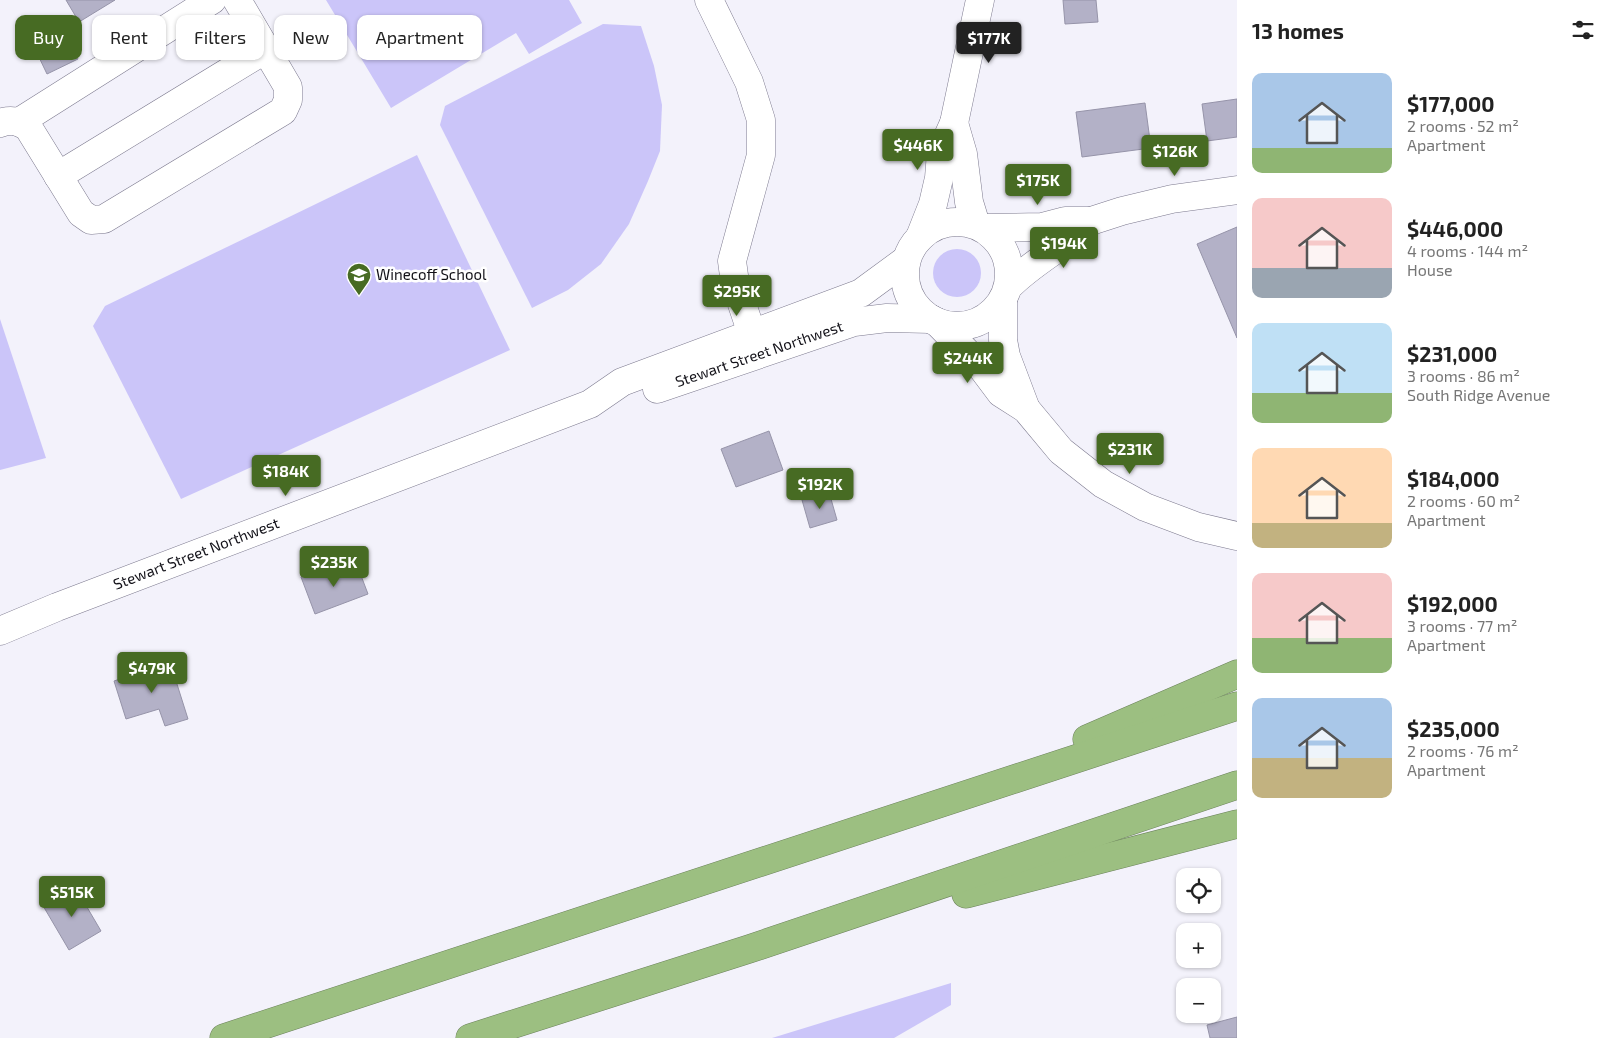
<!DOCTYPE html>
<html lang="en">
<head>
<meta charset="utf-8">
<style>
  body { margin:0; font-family:"Exo 2",sans-serif; background:#f2f2f2; color:#222; height:100vh; display:flex; flex-direction:column; font-size:19px; white-space:nowrap }
  * { box-sizing:border-box; margin:0 }
  p { font-size:16px; color:#767676 }
  .icon { flex:none; width:28px; height:28px; fill:none; stroke:currentColor; stroke-width:2; stroke-linecap:round; stroke-linejoin:round }
  .map { position:relative; flex:1; overflow:hidden }
  .details { display:flex; flex-direction:column; background:#fff; width:375px }
  .details>* { flex:none }
  .guide { position:absolute; left:15px; top:15px; width:475px; height:45px; display:flex; gap:10px }
  .tools { position:absolute; left:1176px; top:868px; display:grid; gap:10px }
  .tools a { display:grid; place-items:center; width:45px; height:45px; border-radius:10px; background:#fff; box-shadow:0 1px 4px #0004; font-size:25px }
  .price { position:absolute; translate:-50% -42px; padding:0 11px; border-radius:5px; background:#476b23; color:#fff; font-size:16px; line-height:32px; filter:drop-shadow(0 1px 2px #0008) }
  .price::after { content:''; position:absolute; left:50%; top:30px; width:15px; height:11px; margin-left:-8px; background:inherit; clip-path:polygon(0 0,100% 0,50% 100%) }
  .price.selected { background:#222; color:#fff }
  ul { padding:0; list-style:none }
  li { display:flex; align-items:center; gap:15px; height:125px; padding:0 15px }
  li span { display:grid; place-items:center; flex:none; width:140px; height:100px; border-radius:10px; color:#555 }
  li>.icon { margin-inline-start:auto }
  span .icon { width:60px; height:60px; fill:#fffc; stroke-width:1 }
  li b { font-size:21px }
  h2 { display:flex; justify-content:space-between; align-items:center; height:60px; padding:0 15px; font-size:21px }
  .tag { padding:0 18px; border-radius:10px; background:#fff; box-shadow:0 1px 4px #0004; font-size:18px; line-height:45px }
  .tag.selected { background:#476b23; color:#fff }
  main { display:flex; flex:1; min-height:0 }
  .map>svg:first-child { display:block }
  .green { fill:#cbc5f9 }
  .building { fill:#b3b1c7; stroke:#9694a9 }
  .lines { fill:none; stroke-linecap:round; stroke-linejoin:round }
  .minor-casing { stroke:#7c798e; stroke-width:29 }
  .highway-casing { stroke:#6c825c; stroke-width:29 }
  .minor { stroke:#fff; stroke-width:28 }
  .highway { stroke:#9cbf81; stroke-width:28 }
  .labels { text-anchor:middle; stroke-width:5; stroke-linejoin:round; paint-order:stroke }
  .poi-label { font-size:15px; fill:#121118; stroke:#fff; text-anchor:start }
  .street-label { font-size:15px; fill:#121118; stroke:#fff }
</style>
</head>
<body>
<main>
<div class="map">
<svg width="1237" height="1038" viewBox="0 0 1237 1038">
  <rect width="100%" height="100%" fill="#f3f2fb"/>
  <g class="green">
    <polygon points="326,0 569,0 582,23 529,54 516,33 391,108"/>
    <polygon points="603,24 641,26 654,66 662,105 660,151 648,181 629,224 601,264 568,290 532,308 440,125 445,106"/>
    <polygon points="417,155 510,350 181,499 93,326 105,306"/>
    <circle cx="957" cy="273" r="24"/>
    <polygon points="0,319 46,458 0,470"/>
    <polygon points="951,983 951,1005 894,1038 772,1038"/>
  </g>
  <g class="building">
    <polygon points="66,0 115,0 79,22"/>
    <polygon points="1063,0 1096,0 1098,22 1065,24"/>
    <polygon points="67,37 78,59 47,74 36,51"/>
    <polygon points="1237,99 1237,137 1207,141 1202,104"/>
    <polygon points="1145,103 1151,148 1082,157 1076,112"/>
    <polygon points="1237,227 1237,338 1197,244"/>
    <polygon points="769,431 783,470 736,487 721,449"/>
    <polygon points="829,492 837,520 810,528 802,500"/>
    <polygon points="357,565 368,594 315,614 301,577 324,568 327,576"/>
    <polygon points="170,662 188,719 165,726 159,709 126,719 114,681"/>
    <polygon points="74,885 101,931 69,950 42,904"/>
    <polygon points="1237,1017 1237,1038 1210,1038 1207,1025"/>
  </g>
  <g class="lines">
    <defs>
      <g id="minor">
        <polyline points="709,0 749,82 761,120 761,155 732,261 735,283 752,334"/>
        <polyline points="19,122 212,0"/>
        <path d="M0,123C11,119 18,121 28,127L81,213L91,220L104,219L283,111L288,100V87L237,0"/>
        <polyline points="954,123 963,154 969,202 976,225"/>
        <polyline points="58,176 266,49"/>
        <circle cx="957" cy="274" r="52"/>
        <polyline points="984,228 1042,227 1065,221 1091,221 1122,211 1172,199 1237,190"/>
        <polyline points="920,237 933,204 939,178 941,152 954,123 980,0"/>
        <path d="M1008,287C1033,261 1066,246 1091,221"/>
        <polyline points="1003,300 1003,340 1006,356 1026,409"/>
        <polyline points="937,322 983,369 1001,393 1026,409 1061,451 1103,484 1145,507 1198,527 1237,536"/>
        <path id="s1" d="M657,389L854,322L887,318L931,319"/>
        <path id="s2" d="M0,631L57,607L590,404L622,382L861,293L906,260"/>
      </g>
      <g id="highway">
        <polyline points="1087,739 1237,674"/>
        <polyline points="966,894 1237,824"/>
        <polyline points="224,1038 1237,706"/>
        <polyline points="470,1038 749,949 1237,785"/>
      </g>
    </defs>
    <use href="#minor" class="minor-casing"/>
    <use href="#highway" class="highway-casing"/>
    <use href="#minor" class="minor"/>
    <use href="#highway" class="highway"/>
  </g>
  <defs>
    <symbol id="school-pin" viewBox="-11 -11 22 30"><path d="M0 17L-7.5 6A9.5 9.5 0 1 1 7.5 6Z" fill="#476b23" stroke="#fff"/><path d="M0-5L7-2L0 1L-7-2ZM-4 1L0 2.5L4 1V4Q0 6-4 4Z" fill="#fff"/></symbol>
  </defs>
  <g fill-rule="evenodd">
    <use href="#school-pin" x="345" y="261" width="28" height="38"/>
  </g>
  <g class="labels">
    <g class="poi-label">
      <text x="376" y="280">Winecoff School</text>
    </g>
    <g class="street-label">
      <text dy="5" stroke="none"><textPath href="#s1" startOffset="108">Stewart Street Northwest</textPath></text>
      <text dy="5" stroke="none"><textPath href="#s2" startOffset="211">Stewart Street Northwest</textPath></text>
    </g>
  </g>
</svg>
<div class="tools">
<a><svg class="icon" aria-label="locate" viewBox="0 0 24 24"><circle cx="12" cy="12" r="6"/><path d="M12 2v4M12 18v4M2 12h4M18 12h4"/></svg></a>
<a>+</a>
<a>−</a>
</div>
<b class="price selected" style="left:989px;top:64px">$177K</b>
<b class="price" style="left:918px;top:171px">$446K</b>
<b class="price" style="left:1175px;top:177px">$126K</b>
<b class="price" style="left:1038px;top:206px">$175K</b>
<b class="price" style="left:1064px;top:269px">$194K</b>
<b class="price" style="left:737px;top:317px">$295K</b>
<b class="price" style="left:968px;top:384px">$244K</b>
<b class="price" style="left:1130px;top:475px">$231K</b>
<b class="price" style="left:286px;top:497px">$184K</b>
<b class="price" style="left:820px;top:510px">$192K</b>
<b class="price" style="left:334px;top:588px">$235K</b>
<b class="price" style="left:152px;top:694px">$479K</b>
<b class="price" style="left:72px;top:918px">$515K</b>
<div class="guide">
<a class="tag selected">Buy</a>
<a class="tag">Rent</a>
<a class="tag">Filters</a>
<a class="tag">New</a>
<a class="tag">Apartment</a>
</div>
</div>
<section class="details">
<h2>13 homes<svg class="icon" aria-label="filters" viewBox="0 0 24 24"><path d="M4 7h16M4 17h16"/><circle cx="9" cy="7" r="2"/><circle cx="15" cy="17" r="2"/></svg></h2>
<ul>
<li><span style="background:linear-gradient(#a9c7e8 75%,#8fb573 0)"><svg class="icon" aria-label="home" viewBox="0 0 24 24"><path d="M3 11l9-7 9 7M6 9v11h12V9"/></svg></span><div><b>$177,000</b><p>2 rooms · 52 m²</p><p>Apartment</p></div></li>
<li><span style="background:linear-gradient(#f6c9c9 70%,#9aa5b1 0)"><svg class="icon" aria-label="home" viewBox="0 0 24 24"><path d="M3 11l9-7 9 7M6 9v11h12V9"/></svg></span><div><b>$446,000</b><p>4 rooms · 144 m²</p><p>House</p></div></li>
<li><span style="background:linear-gradient(#bfe0f5 70%,#8fb573 0)"><svg class="icon" aria-label="home" viewBox="0 0 24 24"><path d="M3 11l9-7 9 7M6 9v11h12V9"/></svg></span><div><b>$231,000</b><p>3 rooms · 86 m²</p><p>South Ridge Avenue</p></div></li>
<li><span style="background:linear-gradient(#ffd9b3 75%,#c2b280 0)"><svg class="icon" aria-label="home" viewBox="0 0 24 24"><path d="M3 11l9-7 9 7M6 9v11h12V9"/></svg></span><div><b>$184,000</b><p>2 rooms · 60 m²</p><p>Apartment</p></div></li>
<li><span style="background:linear-gradient(#f6c9c9 65%,#8fb573 0)"><svg class="icon" aria-label="home" viewBox="0 0 24 24"><path d="M3 11l9-7 9 7M6 9v11h12V9"/></svg></span><div><b>$192,000</b><p>3 rooms · 77 m²</p><p>Apartment</p></div></li>
<li><span style="background:linear-gradient(#a9c7e8 60%,#c2b280 0)"><svg class="icon" aria-label="home" viewBox="0 0 24 24"><path d="M3 11l9-7 9 7M6 9v11h12V9"/></svg></span><div><b>$235,000</b><p>2 rooms · 76 m²</p><p>Apartment</p></div></li>
</ul>
</section>
</main>
</body>
</html>
